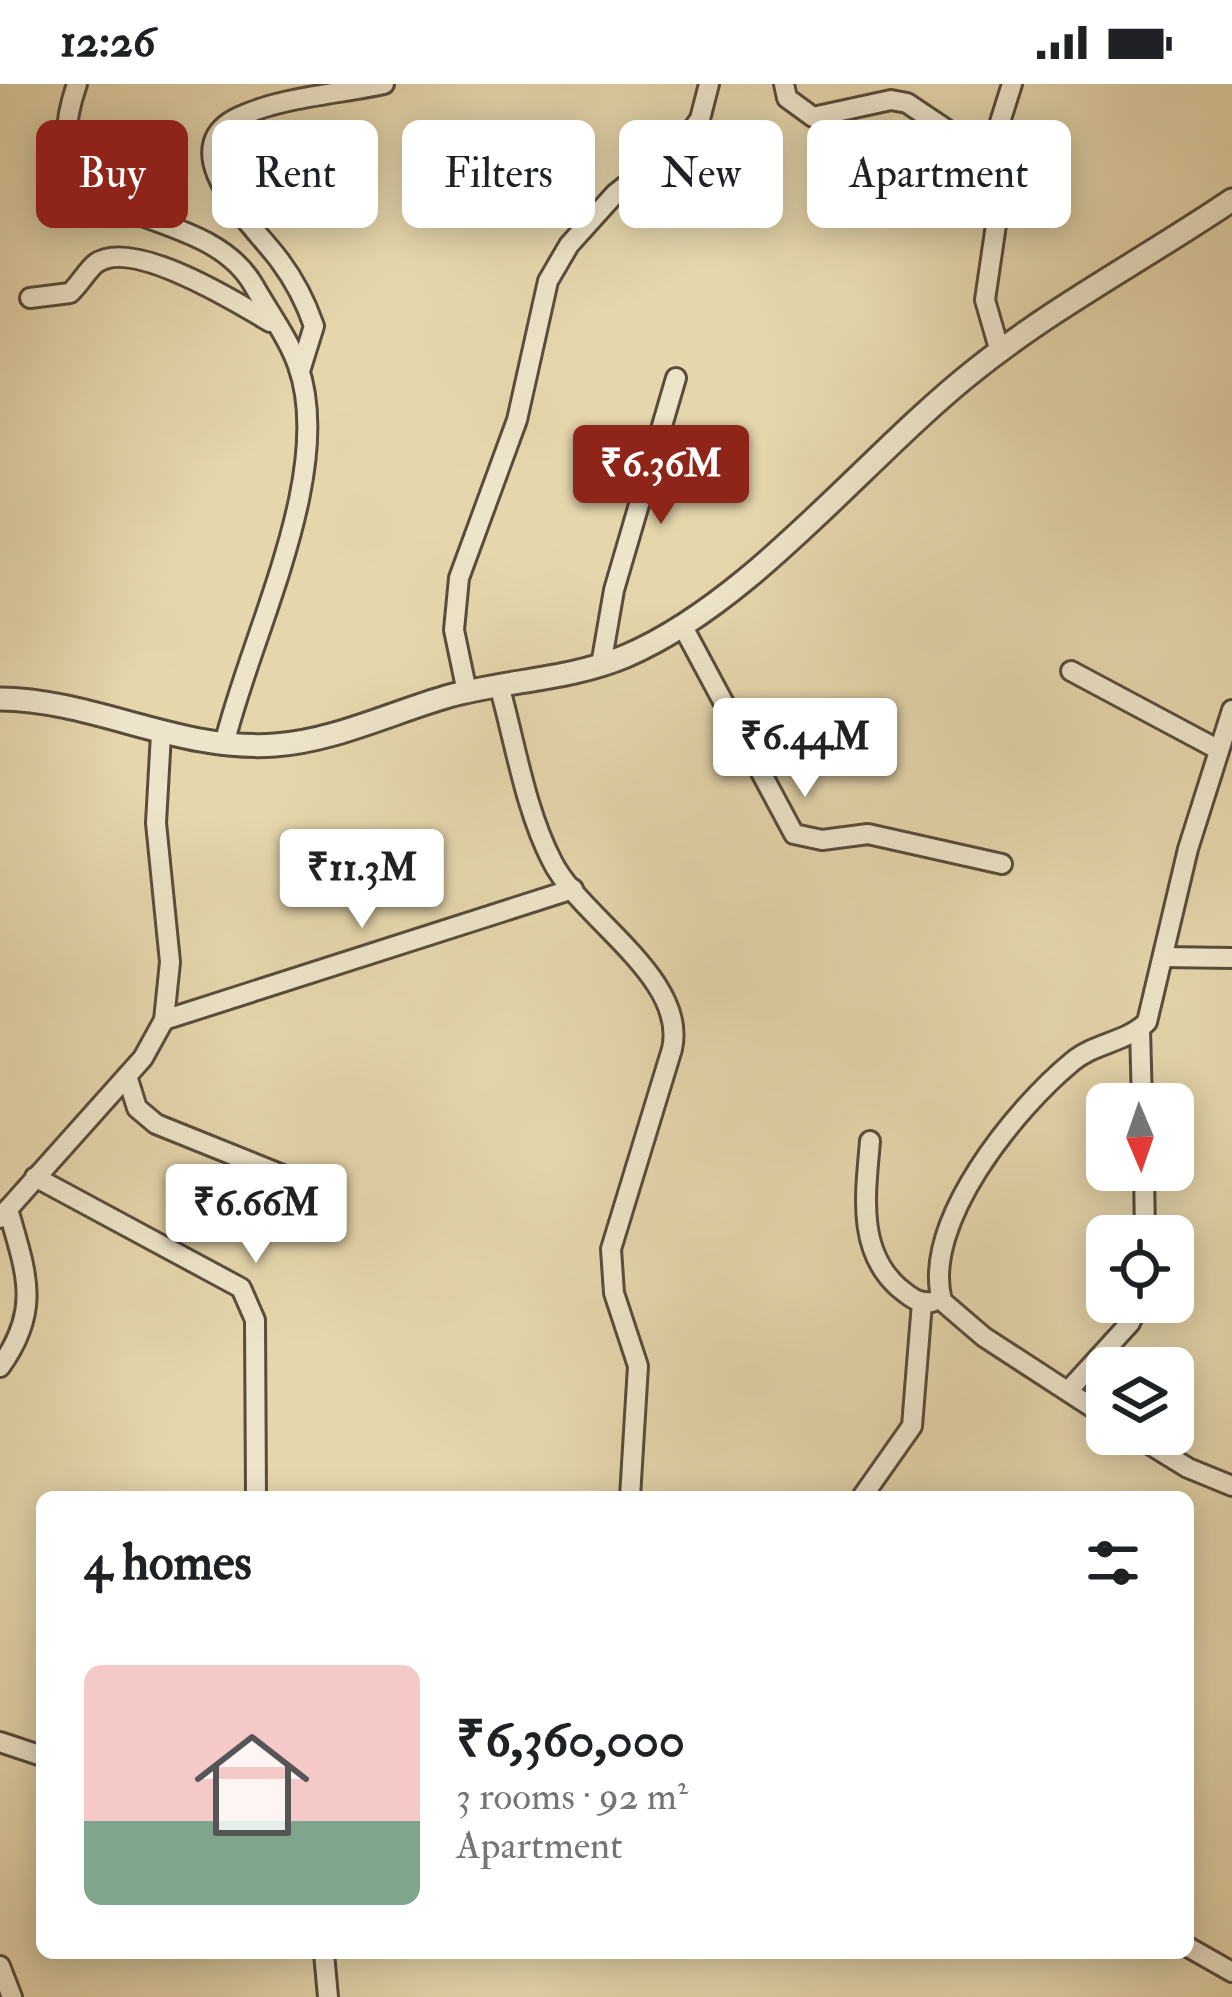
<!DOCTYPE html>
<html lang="en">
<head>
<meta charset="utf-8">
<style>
  body { margin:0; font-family:"IM FELL Double Pica",serif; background:#f2f2f2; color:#202124; height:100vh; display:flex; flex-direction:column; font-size:45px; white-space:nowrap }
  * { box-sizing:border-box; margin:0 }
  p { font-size:39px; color:#757577 }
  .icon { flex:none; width:66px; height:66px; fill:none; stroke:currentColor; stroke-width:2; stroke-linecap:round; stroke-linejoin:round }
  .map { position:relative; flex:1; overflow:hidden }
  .side { position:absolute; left:36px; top:1407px; width:1158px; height:468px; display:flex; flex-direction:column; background:#fff; border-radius:18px; box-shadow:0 6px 30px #0003 }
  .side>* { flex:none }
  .guide { position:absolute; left:36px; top:36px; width:1161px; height:108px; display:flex; gap:24px }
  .needle { width:78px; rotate:178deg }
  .buttons { position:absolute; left:1086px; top:999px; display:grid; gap:24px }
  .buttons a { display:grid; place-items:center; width:108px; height:108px; border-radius:18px; background:#fff; box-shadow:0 6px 30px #0003; font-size:60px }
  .price { position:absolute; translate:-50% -102px; padding:0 27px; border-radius:12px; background:#fff; color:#222; font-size:39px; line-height:78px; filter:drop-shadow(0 3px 6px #0008) }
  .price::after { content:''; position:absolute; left:50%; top:72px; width:36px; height:27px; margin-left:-18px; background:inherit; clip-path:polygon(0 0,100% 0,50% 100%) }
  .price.current { background:#8f2418; color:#fff }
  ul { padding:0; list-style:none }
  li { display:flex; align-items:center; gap:36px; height:300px; padding:0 48px }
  li span { display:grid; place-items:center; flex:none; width:336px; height:240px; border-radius:18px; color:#555 }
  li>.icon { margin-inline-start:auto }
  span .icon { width:144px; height:144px; fill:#fffc; stroke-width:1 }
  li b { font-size:51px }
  h2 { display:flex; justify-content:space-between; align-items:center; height:144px; padding:0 48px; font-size:51px }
  .tag { padding:0 42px; border-radius:18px; background:#fff; box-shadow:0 6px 30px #0003; font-size:42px; line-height:108px }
  .tag.current { background:#8f2418; color:#fff }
  .status { display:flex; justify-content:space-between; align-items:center; height:84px; padding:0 60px; background:#fff; direction:ltr }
  .status svg { height:33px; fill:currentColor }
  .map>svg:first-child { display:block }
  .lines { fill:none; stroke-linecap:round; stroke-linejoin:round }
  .minor-casing { stroke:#5a4c3c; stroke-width:24 }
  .tertiary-casing { stroke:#5a4c3c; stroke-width:27 }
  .minor { stroke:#eee4c9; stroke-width:18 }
  .tertiary { stroke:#eee4c9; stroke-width:21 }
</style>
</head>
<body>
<div class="status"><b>12:26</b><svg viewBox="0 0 49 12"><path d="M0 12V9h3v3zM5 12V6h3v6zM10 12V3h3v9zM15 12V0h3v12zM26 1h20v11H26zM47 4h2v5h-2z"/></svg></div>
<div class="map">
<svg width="1232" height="1913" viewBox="0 0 1232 1913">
  <rect width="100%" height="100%" fill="#e5d6ac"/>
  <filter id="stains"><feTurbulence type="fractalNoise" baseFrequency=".00167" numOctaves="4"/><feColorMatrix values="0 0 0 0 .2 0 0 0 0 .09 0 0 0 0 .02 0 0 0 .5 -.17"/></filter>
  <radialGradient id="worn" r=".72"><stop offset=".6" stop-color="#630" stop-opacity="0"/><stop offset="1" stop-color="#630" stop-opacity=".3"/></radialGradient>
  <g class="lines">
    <defs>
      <g id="minor">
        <path d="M77,0C22,159 201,108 254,202C268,227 289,255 298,282C336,389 249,554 224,661"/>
        <polyline points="784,0 787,14 813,33 891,16 907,19 992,76"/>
        <path d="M30,214L70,209C79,201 86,188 95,180C131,152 238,219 270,238"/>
        <polyline points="1000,268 985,216 998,127 995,54 1012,0"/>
        <path d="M300,287L314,242C306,219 295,197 280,177C258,146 168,66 239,33C281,13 338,10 384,0"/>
        <polyline points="682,541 794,750 822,756 868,750 1002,780"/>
        <polyline points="601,581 614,506 676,294"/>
        <polyline points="1071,587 1219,666"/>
        <path d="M499,601C515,658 525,725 552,777C580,834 688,894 672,965L611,1165L614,1209L638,1282L630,1413"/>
        <polyline points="467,608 454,546 459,494 517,336 548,197 569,161 615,110 686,54 700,35 709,0"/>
        <polyline points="1163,873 1232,874"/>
        <polyline points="164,936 573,805"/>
        <polyline points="1140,945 1142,1020"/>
        <polyline points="127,992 137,1024 156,1040 285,1092"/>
        <path d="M870,1057C866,1107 856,1165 898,1203C909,1212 917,1220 932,1218"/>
        <polyline points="1144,1086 1145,1152"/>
        <polyline points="35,1093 241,1204 255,1236 256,1413"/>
        <polyline points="0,1134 143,974 164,936 170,878 156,739 161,650"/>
        <path d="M0,1283C42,1225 26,1189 8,1125"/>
        <polyline points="1068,1307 1130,1239 1139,1218"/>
        <path d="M1107,1333L984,1253L942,1217C921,1139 1016,1024 1072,978C1094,959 1127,958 1147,938L1188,765L1232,626"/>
        <polyline points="1133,1350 1188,1384 1232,1402"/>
        <polyline points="862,1413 912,1342 922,1219"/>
        <polyline points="0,1658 42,1672"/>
        <polyline points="1188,1863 1232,1888"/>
        <polyline points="324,1869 328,1913"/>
        <polyline points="0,1882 12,1913"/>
      </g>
      <path id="tertiary" d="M0,615C95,616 179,668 275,661C334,657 393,628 449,612C508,596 569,596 626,572C754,517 865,373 975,286C1055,222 1148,173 1232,116"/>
    </defs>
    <use href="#minor" class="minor-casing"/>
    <use href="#tertiary" class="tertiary-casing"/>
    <use href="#minor" class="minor"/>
    <use href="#tertiary" class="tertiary"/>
  </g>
  <rect width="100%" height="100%" filter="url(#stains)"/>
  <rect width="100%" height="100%" fill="url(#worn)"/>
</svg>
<div class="buttons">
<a><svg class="needle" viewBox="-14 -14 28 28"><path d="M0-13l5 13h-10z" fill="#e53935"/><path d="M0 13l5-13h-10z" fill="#757577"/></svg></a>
<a><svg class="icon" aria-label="locate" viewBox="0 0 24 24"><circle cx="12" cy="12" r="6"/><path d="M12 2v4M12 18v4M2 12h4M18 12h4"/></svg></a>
<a><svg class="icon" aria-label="layers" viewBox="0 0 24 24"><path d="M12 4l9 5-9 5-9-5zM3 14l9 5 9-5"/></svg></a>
</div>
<b class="price current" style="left:661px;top:443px">₹6.36M</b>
<b class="price" style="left:805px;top:716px">₹6.44M</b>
<b class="price" style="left:362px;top:847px">₹11.3M</b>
<b class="price" style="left:256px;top:1182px">₹6.66M</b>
<div class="guide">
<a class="tag current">Buy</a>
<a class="tag">Rent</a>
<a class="tag">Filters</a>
<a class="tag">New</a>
<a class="tag">Apartment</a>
</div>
<section class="side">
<h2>4 homes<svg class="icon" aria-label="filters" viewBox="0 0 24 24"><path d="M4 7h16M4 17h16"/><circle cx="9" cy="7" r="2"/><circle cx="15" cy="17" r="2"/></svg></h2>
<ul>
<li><span style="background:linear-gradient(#f6c9c9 65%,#7fa58c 0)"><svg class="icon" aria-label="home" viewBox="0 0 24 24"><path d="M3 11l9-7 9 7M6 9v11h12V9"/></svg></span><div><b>₹6,360,000</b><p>3 rooms · 92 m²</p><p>Apartment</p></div></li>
</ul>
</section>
</div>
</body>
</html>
